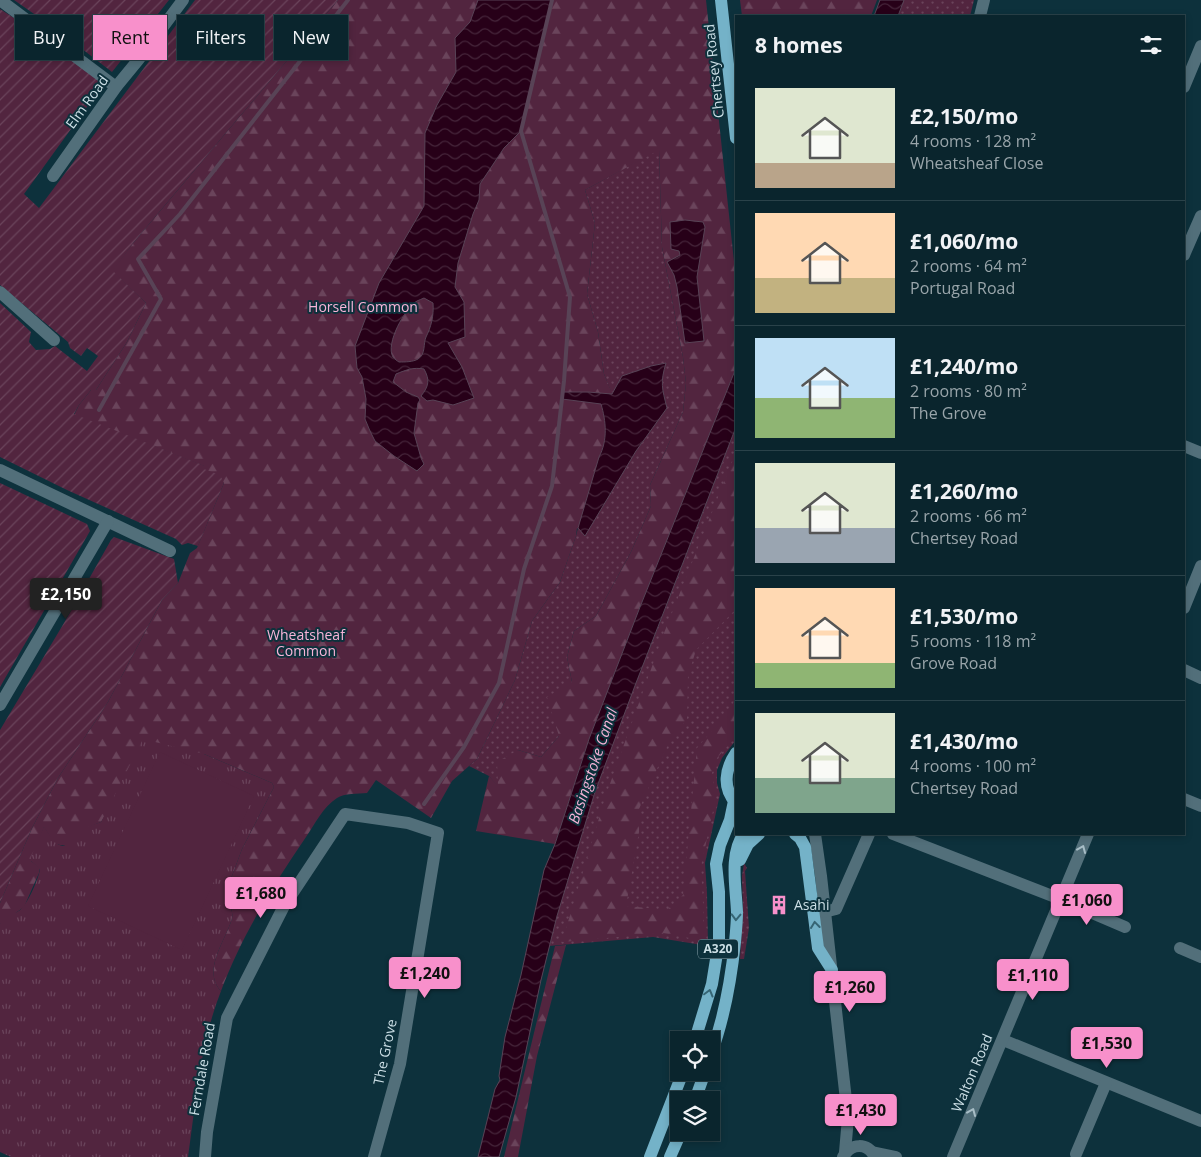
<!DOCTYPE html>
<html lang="en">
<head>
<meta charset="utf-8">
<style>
  body { margin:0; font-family:"Open Sans",sans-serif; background:#183139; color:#f1f3f6; height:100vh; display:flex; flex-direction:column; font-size:19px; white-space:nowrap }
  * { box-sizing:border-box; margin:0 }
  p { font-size:16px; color:#99a5aa }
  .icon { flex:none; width:28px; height:28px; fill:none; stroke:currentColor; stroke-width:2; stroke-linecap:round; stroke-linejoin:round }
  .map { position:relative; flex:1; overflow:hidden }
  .panel { position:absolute; left:735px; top:15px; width:450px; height:820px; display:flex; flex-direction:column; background:#0a252d; border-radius:0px; box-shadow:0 2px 8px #0003,0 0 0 1px #2a4249 }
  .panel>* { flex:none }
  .banner { position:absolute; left:15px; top:15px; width:475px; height:45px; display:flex; gap:10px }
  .tools { position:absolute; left:670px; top:1031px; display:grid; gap:10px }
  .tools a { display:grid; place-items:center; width:50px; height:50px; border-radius:0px; background:#0a252d; box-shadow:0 2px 8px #0003,0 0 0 1px #2a4249; font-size:25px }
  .price { position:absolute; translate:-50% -42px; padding:0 11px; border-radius:5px; background:#f890cb; color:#111; font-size:16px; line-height:32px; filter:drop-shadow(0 1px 2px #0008) }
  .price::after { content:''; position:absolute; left:50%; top:30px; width:15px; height:11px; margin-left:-8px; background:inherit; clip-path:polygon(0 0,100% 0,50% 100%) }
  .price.on { background:#222; color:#fff }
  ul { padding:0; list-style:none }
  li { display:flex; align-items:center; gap:15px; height:125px; padding:0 20px }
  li+li { border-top:1px solid #2a4249 }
  li span { display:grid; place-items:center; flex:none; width:140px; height:100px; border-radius:0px; color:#555 }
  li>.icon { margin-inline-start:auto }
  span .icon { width:60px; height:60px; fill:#fffc; stroke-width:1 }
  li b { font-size:21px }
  h2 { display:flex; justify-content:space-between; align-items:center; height:60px; padding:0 20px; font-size:21px }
  .chip { padding:0 18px; border-radius:0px; background:#0a252d; box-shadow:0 2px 8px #0003,0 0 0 1px #2a4249; font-size:18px; line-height:45px }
  .chip.on { background:#f890cb; color:#111 }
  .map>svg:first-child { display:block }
  .grass { fill:url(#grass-dots) }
  .forest { fill:url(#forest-firs) }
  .park { fill:url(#park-tufts) }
  .garden { fill:url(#garden-furrows) }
  .pitch { fill:#52253f }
  .water { fill:url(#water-waves); stroke:#584356; fill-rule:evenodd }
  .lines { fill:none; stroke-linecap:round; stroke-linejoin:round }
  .stream { stroke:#584356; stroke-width:4 }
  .minor { stroke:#526f7a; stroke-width:12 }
  .major { stroke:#74b2c8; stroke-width:12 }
  .oneway { stroke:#a7bdc6 }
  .oneway2 { stroke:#366574 }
  .labels { text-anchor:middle; stroke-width:4; stroke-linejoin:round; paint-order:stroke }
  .shield { fill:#0d313c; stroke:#93abb3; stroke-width:1 }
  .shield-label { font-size:12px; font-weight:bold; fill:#ccdfe6 }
  .street-label { font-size:14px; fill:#ccdfe6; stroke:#0d313c }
  .park-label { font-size:14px; fill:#f8b4d8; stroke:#0d313c }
  .poi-label { font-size:14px; fill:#ccdfe6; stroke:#0d313c; text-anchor:start }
  .water-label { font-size:15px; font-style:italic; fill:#f7b3d7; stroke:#0d313c }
</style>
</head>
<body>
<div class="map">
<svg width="1201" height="1157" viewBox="0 0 1201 1157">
  <defs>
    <pattern id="grass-dots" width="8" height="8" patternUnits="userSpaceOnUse" patternTransform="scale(1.25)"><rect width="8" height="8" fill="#52253f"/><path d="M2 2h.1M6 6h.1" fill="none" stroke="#6a445b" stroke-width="1.8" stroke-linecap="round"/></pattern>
    <pattern id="forest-firs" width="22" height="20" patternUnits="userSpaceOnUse" patternTransform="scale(1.25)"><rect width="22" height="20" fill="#52253f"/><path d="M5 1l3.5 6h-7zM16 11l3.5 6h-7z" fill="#6a445b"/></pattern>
    <pattern id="park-tufts" width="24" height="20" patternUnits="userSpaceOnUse" patternTransform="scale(1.25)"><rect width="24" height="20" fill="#52253f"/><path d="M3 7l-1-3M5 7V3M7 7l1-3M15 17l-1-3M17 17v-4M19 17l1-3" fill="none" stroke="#6a445b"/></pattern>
    <pattern id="garden-furrows" width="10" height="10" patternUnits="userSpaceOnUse" patternTransform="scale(1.25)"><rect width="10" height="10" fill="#52253f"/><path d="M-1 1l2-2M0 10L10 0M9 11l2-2" fill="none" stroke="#6a445b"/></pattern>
    <pattern id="water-waves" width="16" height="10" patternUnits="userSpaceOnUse" patternTransform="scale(1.25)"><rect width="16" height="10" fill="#270018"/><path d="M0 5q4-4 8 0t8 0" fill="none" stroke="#45253a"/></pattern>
  </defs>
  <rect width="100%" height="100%" fill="#0d313c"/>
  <g class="grass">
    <polygon points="904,0 974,0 970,16 898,16"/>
    <polygon points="659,149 662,247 683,357 686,383 683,412 650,485 651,506 631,552 596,616 574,631 567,657 572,682 559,736 541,757 518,750 498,787 489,776 469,766 477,759 515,680 532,621 560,582 576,536 578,528 585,536 636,451 667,408 662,386 661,378 666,363 651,366 622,376 612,394 604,374 598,332 587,294 595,223 585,190"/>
    <path d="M736,427V740L722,758L717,770V783L720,794L705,863L707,893L708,946L653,937L549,946C575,840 614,737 655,635C682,566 709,497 736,427Z"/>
    <polygon points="744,863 747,868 745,871 749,928 744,959 740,959 743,912 742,876"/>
  </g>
  <g class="forest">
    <path d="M338,0H706L736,280V368L640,607L589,739L555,844L476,831L489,776L498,786L497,762L518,750L541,757L559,736L547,697L572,682L567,657L574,631L596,616L631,552L651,506L650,485L683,412L686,383L683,357L662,247L659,150L585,190L595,223L587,294L598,332L604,374L612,393L622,376L651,366L666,363C660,383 662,388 667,408L636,451L585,536L577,528L576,536L560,582L532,621L515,680L477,759L452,781L431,818L376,780L367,793C358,794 344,793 337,798C323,807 315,824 306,837C273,885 241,937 221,991C201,970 227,939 232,918C234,909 226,901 226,892L242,849L274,787L272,783L204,754L106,814L101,822L91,826L67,845H60L54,843L44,827L31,861L40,868L39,873L24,907L0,924V903L32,828L58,778L108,702L162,600L178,583L190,553L197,548L224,483L203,469L204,466L74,415L79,405L91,390H96L127,342L146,303L112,271L134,242Z"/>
    <polygon points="740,0 877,0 871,16 742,16"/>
    <polygon points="736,452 736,609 696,650 688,676 687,719 670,740 639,809 639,832 626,906 667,910 683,895 697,748 728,712 736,698 736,736 718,757 712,773 716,797 701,866 705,941 663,933 562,942 606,795 664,633"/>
    <polygon points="566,945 537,1056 518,1157 504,1157 555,946"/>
  </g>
  <path class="park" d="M143,739L204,754L272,783L274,787L242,849L226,892C226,901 234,909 232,918C227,939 201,970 221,991C200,1044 196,1101 188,1157H11L0,1152V924L6,910C9,911 14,914 17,912C26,909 39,878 40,869L31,861V857L44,826C56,846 64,856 77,830L101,822Z"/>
  <g class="garden">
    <polygon points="14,0 169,0 112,72 60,32"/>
    <polygon points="195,0 338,0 134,242 113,271 146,303 127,342 96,390 91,390 79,405 74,414 205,466 204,469 220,475 224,483 198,546 188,543 182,545 176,539 67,490 0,457 0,303 31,332 29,342 36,350 50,349 55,346 87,371 98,356 87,348 81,356 70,348 68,342 0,285 0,9 55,44 105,82 24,194 39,208"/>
    <polygon points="0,483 87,524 90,531 0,687"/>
    <polygon points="114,537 174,559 178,583 162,600 108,702 58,778 32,828 0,903 0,730 64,623 111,540"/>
  </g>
  <polygon class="pitch" points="160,752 254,796 182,950 88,906"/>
  <g class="water">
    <path d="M478,0H552L521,131L504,148L480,184L479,200L473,214L458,263L455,287L464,302L465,337L448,343L462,367L474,398L453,405L433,400L427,401L421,396C429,386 430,380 424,369C413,367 406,370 396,374L393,382L406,392L418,397L420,400L418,403L414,433L421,458L424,464L417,471L394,456L375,441L370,431L365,419L366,399L362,377L357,368L355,346L379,283L424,206L425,133L437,105L456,72L455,38L470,22ZM424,298L433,303C434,316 431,327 426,337C423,344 426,354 418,359C413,362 405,362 399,362C397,361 395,359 393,357C385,344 405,308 417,301C419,300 422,299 424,298Z"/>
    <polygon points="880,0 904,0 898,16 874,16"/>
    <polygon points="685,220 703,222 705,227 697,277 704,341 685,343 677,287 674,275 667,262 680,255 679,251 671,249 670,222"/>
    <path d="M666,363C660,383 662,388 667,408L636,451L585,536L578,528L599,457C608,440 606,421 601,404L562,399L563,392H588L612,394L622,376L651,366Z"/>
    <polygon points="736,368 736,427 636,683 595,792 557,916 541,980 516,1097 499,1157 478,1157 495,1089 500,1080 499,1076 505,1037 521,975 544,870 555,844 589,739 640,607"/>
  </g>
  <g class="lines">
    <g class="stream">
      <polyline points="99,410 161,299 138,259 180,214 348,0"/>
      <polyline points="424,804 464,747 499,683 524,569 552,486 564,381 570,297 521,131 552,0"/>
    </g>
    <g class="minor">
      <polyline points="0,0 116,87"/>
      <polyline points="980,16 984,0"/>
      <polyline points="1184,87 1201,46"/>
      <polyline points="53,176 116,87 139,59 183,0"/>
      <polyline points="1184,255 1201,216"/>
      <polyline points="0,292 54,340"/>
      <polyline points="1184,446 1201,453"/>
      <polyline points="0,470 170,551"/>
      <polyline points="1184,608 1201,566"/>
      <polyline points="1184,670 1201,678"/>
      <polyline points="0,705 108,521"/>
      <polyline points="1184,799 1201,806"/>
      <polyline points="815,834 821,876 848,1118 845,1152"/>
      <polyline points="893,834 1055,897 1125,927"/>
      <polyline points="824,912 836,909 869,834"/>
      <polyline points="1180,948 1201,957"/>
      <polyline points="1003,1040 1201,1121"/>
      <polyline points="872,1152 896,1157"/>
      <polyline points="1076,1154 1106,1083"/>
      <polyline points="205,1157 207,1132 227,1018 284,906 345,814 408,823 438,833 400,1064 374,1157"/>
      <path d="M843,1157C851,1143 867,1142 875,1157"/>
      <polyline points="953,1157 1088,834"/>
    </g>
    <g class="major">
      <polyline points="721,0 736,138"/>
      <path d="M736,753C725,769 722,788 736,803"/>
      <polyline points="795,834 800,838 805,847 818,948 832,970"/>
      <polyline points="740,860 748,844 759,834"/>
      <polyline points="695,1040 712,984 719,941 719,892 716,864 720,845 730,820 734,801"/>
      <path d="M711,1054C724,1019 731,980 735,942C736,932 737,922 737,912C736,888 729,853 744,834"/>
      <polyline points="695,1100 705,1072"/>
      <polyline points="650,1157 683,1072"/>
      <polyline points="670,1157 681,1132"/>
    </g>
  </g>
  <defs><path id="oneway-chevron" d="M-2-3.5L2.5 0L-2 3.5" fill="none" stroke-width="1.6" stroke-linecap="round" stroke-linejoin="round" transform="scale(1.25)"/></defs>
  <g class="oneway">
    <use href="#oneway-chevron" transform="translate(1082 849) rotate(-67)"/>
    <use href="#oneway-chevron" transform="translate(972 1112) rotate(-67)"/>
  </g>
  <g class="oneway2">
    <use href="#oneway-chevron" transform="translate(736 917) rotate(92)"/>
    <use href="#oneway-chevron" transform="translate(815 925) rotate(-97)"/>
    <use href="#oneway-chevron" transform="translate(709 993) rotate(-75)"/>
  </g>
  <defs>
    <symbol id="building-bare" viewBox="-9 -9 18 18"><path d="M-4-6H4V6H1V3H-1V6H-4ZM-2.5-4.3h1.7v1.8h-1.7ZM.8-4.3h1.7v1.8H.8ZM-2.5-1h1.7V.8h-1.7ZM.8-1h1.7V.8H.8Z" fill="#f890cb" stroke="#0d313c" stroke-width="2.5" paint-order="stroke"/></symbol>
  </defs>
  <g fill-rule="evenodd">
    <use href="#building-bare" x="765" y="891" width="28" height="28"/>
  </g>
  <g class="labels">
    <rect class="shield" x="698" y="939.5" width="40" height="19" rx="4"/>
    <g class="shield-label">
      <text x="718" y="953">A320</text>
    </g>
    <g class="street-label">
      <text transform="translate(714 71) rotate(-96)" y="5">Chertsey Road</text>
      <text transform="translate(87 102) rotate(-54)" y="5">Elm Road</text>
      <text transform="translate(385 1052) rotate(-78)" y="5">The Grove</text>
      <text transform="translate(202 1069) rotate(-80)" y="5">Ferndale Road</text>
      <text transform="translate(972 1073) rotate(-67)" y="5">Walton Road</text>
    </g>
    <g class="park-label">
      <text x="363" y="312">Horsell Common</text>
      <text x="306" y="640">Wheatsheaf<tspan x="306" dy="16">Common</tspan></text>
    </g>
    <g class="poi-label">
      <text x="794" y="910">Asahi</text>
    </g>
    <g class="water-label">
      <text transform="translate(593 766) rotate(-71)" y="5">Basingstoke Canal</text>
    </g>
  </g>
</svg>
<div class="tools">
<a><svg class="icon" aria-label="locate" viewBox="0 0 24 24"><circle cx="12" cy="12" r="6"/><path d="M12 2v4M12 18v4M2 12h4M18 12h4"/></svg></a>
<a><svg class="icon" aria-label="layers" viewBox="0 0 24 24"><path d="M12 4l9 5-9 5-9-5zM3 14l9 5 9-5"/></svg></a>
</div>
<b class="price on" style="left:66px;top:620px">£2,150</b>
<b class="price" style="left:261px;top:919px">£1,680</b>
<b class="price" style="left:1087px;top:926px">£1,060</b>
<b class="price" style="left:425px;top:999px">£1,240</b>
<b class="price" style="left:1033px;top:1001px">£1,110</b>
<b class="price" style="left:850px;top:1013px">£1,260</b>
<b class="price" style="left:1107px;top:1069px">£1,530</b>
<b class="price" style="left:861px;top:1136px">£1,430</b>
<div class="banner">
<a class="chip">Buy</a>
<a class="chip on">Rent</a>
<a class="chip">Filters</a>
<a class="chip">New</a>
</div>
<section class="panel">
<h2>8 homes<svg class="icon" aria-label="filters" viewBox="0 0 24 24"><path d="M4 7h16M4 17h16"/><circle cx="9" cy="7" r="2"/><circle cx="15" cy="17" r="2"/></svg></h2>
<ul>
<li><span style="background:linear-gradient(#dfe7d0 75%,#b9a48a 0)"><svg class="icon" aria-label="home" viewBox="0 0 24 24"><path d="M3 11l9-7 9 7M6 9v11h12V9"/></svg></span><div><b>£2,150/mo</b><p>4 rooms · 128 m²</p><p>Wheatsheaf Close</p></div></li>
<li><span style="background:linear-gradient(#ffd9b3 65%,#c2b280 0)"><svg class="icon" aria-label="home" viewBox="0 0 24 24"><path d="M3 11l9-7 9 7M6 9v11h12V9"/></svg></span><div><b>£1,060/mo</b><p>2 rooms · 64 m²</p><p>Portugal Road</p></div></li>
<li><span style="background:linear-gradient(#bfe0f5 60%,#8fb573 0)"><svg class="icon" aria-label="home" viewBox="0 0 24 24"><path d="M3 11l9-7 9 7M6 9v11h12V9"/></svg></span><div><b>£1,240/mo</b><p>2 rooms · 80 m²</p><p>The Grove</p></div></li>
<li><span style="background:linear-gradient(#dfe7d0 65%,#9aa5b1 0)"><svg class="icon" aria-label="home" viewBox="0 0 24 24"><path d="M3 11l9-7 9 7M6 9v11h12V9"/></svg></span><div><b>£1,260/mo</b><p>2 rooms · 66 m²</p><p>Chertsey Road</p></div></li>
<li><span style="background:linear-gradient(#ffd9b3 75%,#8fb573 0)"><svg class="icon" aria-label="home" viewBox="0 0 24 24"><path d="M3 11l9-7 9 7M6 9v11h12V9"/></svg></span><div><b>£1,530/mo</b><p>5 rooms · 118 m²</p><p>Grove Road</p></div></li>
<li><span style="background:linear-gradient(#dfe7d0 65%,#7fa58c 0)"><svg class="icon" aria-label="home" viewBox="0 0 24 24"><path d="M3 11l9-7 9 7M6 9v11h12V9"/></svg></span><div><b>£1,430/mo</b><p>4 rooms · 100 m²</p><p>Chertsey Road</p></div></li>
</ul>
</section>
</div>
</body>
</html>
